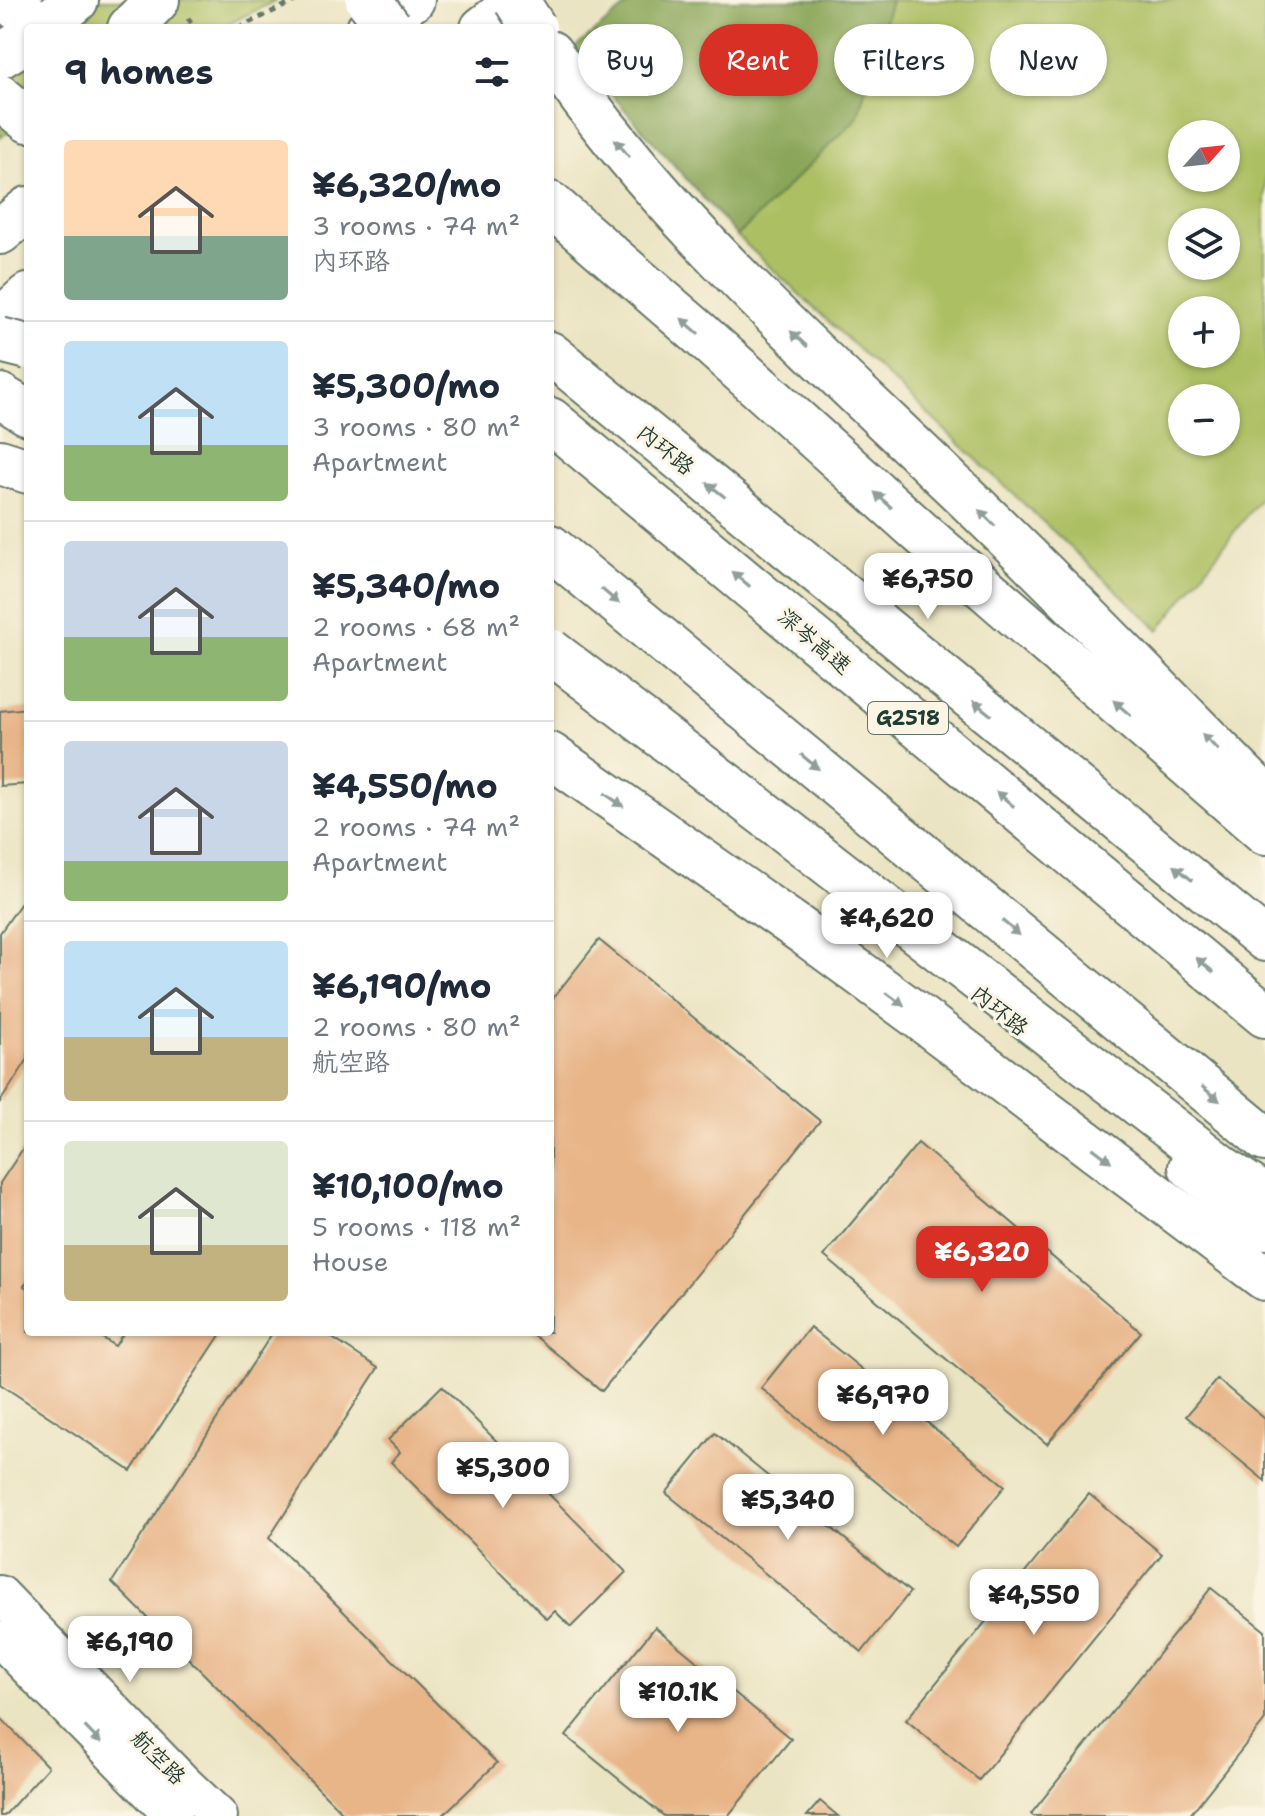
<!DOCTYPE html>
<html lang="en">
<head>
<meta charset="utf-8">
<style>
  body { margin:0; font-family:"Shantell Sans","LXGW WenKai TC",sans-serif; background:#f2f2f3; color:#1f2937; height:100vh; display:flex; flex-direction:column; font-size:30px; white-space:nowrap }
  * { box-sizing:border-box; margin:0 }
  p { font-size:26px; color:#747a83 }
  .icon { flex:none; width:44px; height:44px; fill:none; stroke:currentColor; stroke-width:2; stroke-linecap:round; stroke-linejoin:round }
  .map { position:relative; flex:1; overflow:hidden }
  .sheet { position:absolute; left:24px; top:24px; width:530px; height:1312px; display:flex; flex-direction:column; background:#fff; border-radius:8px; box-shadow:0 2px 6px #0004 }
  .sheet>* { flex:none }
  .hud { position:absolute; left:578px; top:24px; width:566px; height:72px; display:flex; gap:16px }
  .needle { width:52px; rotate:63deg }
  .controls { position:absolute; left:1168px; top:120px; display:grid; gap:16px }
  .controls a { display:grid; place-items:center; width:72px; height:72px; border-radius:50%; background:#fff; box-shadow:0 2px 6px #0004; font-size:40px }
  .price { position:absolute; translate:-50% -68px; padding:0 18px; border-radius:16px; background:#fff; color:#222; font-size:26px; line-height:52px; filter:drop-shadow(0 2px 4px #0008) }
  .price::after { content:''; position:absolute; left:50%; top:48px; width:24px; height:18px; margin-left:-12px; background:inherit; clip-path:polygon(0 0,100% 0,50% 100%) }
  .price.on { background:#d93025; color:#fff }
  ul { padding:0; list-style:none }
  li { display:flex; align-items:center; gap:24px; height:200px; padding:0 40px }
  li+li { border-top:2px solid #e0e1e3 }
  li span { display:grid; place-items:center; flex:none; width:224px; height:160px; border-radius:8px; color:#555 }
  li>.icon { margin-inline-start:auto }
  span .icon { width:96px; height:96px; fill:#fffc; stroke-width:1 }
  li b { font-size:34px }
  h2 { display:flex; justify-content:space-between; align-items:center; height:96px; padding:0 40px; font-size:34px }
  .pill { padding:0 28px; border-radius:36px; background:#fff; box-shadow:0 2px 6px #0004; font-size:28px; line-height:72px }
  .pill.on { background:#d93025; color:#fff }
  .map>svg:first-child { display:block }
  .green { fill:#adbf63; stroke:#667e4c; stroke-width:2; fill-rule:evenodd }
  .forest { fill:#8aa659; stroke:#547246; stroke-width:2 }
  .building { fill:#e8b589 }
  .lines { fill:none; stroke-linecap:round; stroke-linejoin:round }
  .tertiary-casing { stroke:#676; stroke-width:40 }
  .secondary-casing { stroke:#676; stroke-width:46 }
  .primary-casing { stroke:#676; stroke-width:48 }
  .motorway-casing { stroke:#676; stroke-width:48 }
  .path { stroke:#676; stroke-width:5; stroke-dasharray:6 6; stroke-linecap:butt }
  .tertiary { stroke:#fff; stroke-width:36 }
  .secondary { stroke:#fff; stroke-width:42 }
  .primary { stroke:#fff; stroke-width:44 }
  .motorway { stroke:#fff; stroke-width:44 }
  .motorway-bridge-casing { stroke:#676; stroke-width:48; stroke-linecap:butt }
  .motorway-bridge { stroke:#fff; stroke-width:44 }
  .oneway { fill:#8f9e9a }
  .labels { text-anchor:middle; stroke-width:6; stroke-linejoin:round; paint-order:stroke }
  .shield { fill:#fcf5e5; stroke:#617469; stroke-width:2 }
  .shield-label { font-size:20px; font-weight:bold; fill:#1f3d34 }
  .street-label { font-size:22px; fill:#1f3d34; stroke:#fcf5e5 }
</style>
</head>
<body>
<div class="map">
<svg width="1265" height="1816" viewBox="0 0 1265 1816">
  <rect width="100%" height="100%" fill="#fcf5e5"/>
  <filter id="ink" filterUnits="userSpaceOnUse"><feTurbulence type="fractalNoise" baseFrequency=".0125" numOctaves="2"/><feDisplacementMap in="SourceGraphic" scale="16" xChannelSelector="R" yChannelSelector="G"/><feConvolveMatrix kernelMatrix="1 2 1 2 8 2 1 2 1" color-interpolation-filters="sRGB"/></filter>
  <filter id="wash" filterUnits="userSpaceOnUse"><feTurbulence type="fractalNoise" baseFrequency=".006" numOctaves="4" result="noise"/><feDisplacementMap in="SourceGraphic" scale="32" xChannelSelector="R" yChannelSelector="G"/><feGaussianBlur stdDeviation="1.8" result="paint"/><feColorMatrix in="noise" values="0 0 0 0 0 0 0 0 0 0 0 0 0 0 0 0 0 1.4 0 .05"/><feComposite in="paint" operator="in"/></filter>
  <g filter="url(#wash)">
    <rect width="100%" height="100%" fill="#ebe4c3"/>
    <g class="green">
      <polygon points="0,0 277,0 220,28 28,28 28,122 0,137"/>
      <path d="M891,0H1265V492L1159,630L737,236L857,118ZM1182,134H1226V178H1182ZM1182,222H1226V266H1182ZM1182,310H1226V354H1182ZM1182,398H1226V442H1182Z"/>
    </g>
    <polygon class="forest" points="634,0 891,0 857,118 737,236 572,50"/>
    <g id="blocks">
      <g class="building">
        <polygon points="28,708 28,784 0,786 0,711"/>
        <polygon points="28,893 28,1059 0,1102 0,933"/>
        <polygon points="599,940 820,1121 602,1391 530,1332 550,1332 550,1002"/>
        <polygon points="28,1141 28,1280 24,1286 28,1289 28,1332 93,1332 115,1346 124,1332 222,1332 131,1471 0,1384 0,1183"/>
        <polygon points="918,1143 1141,1332 1047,1444 824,1256"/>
        <polygon points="810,1327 1005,1486 956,1547 761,1388"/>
        <polygon points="273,1332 323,1332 378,1368 269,1538 497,1763 442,1816 346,1816 112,1582"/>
        <polygon points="1217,1379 1265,1419 1265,1481 1186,1416"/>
        <polygon points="442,1386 626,1572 571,1627 555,1611 547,1619 391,1462 400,1452 388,1440"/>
        <polygon points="715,1433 910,1592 862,1652 666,1493"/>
        <polygon points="1089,1494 1162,1554 979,1780 906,1720"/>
        <polygon points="1211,1588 1265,1631 1265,1720 1189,1816 1033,1816 1031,1814"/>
        <polygon points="655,1627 791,1739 728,1816 664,1816 566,1736"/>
        <polygon points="0,1717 48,1767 4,1816 0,1816"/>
        <polygon points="820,1801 838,1816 807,1816"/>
      </g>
    </g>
  </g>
  <g filter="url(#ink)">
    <use href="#blocks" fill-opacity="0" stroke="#676" stroke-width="2"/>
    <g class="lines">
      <defs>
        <g id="tertiary">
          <polyline points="0,1594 183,1782 219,1816"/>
          <polyline points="0,1639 173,1816"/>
        </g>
        <g id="secondary">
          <polyline points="368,28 413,0"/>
          <polyline points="482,28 518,0"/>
          <polyline points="550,353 1265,940"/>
          <polyline points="1190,1167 1265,1228"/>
        </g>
        <g id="primary">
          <polyline points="0,232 28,209"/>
          <polyline points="0,321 28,296"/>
        </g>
        <g id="motorway">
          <polyline points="7,0 44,28"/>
          <polyline points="43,28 76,0"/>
          <polyline points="130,28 157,0"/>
          <path d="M550,53C661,217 811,348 953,485C1059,586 1161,693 1265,797"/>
          <polyline points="0,56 28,39"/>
          <polyline points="0,97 28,120"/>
          <polyline points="550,204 698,332 920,532 1265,832"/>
          <polyline points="0,396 28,413"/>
          <polyline points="550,420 1265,1015"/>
          <polyline points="0,462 28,471"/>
          <polyline points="550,547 1265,1139"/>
          <polyline points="550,755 805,933 915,1014 1265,1278"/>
          <polyline points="784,829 1222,1168 1265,1197"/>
        </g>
      </defs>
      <use href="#tertiary" class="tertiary-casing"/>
      <use href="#secondary" class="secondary-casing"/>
      <use href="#primary" class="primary-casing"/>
      <use href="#motorway" class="motorway-casing"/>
      <g class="path">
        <polyline points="188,18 195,28"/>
        <polyline points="238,28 297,0"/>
      </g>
      <use href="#tertiary" class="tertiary"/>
      <use href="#secondary" class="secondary"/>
      <use href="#primary" class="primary"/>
      <use href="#motorway" class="motorway"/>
      <defs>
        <g id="motorway-bridge">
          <polyline points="368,0 390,28"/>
          <polyline points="516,0 534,28"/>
          <polyline points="0,340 28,347"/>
          <polyline points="550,651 784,829"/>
        </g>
      </defs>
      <use href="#motorway-bridge" class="motorway-bridge-casing"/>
      <use href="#motorway-bridge" class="motorway-bridge"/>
    </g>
    <defs><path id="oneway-solid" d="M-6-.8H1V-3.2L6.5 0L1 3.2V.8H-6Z" transform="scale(2)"/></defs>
    <g class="oneway">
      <use href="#oneway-solid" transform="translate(622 148) rotate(-130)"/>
      <use href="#oneway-solid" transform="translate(690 326) rotate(-139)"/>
      <use href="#oneway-solid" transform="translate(799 339) rotate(-137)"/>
      <use href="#oneway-solid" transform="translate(716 490) rotate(-141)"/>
      <use href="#oneway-solid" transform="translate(883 500) rotate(-138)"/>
      <use href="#oneway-solid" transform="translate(987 518) rotate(-135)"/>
      <use href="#oneway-solid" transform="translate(741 579) rotate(-140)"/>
      <use href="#oneway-solid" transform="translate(610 596) rotate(40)"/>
      <use href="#oneway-solid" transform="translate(982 708) rotate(-141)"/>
      <use href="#oneway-solid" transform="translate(1122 708) rotate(-139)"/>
      <use href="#oneway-solid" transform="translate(1210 742) rotate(-135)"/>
      <use href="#oneway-solid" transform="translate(810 762) rotate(40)"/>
      <use href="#oneway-solid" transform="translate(1005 799) rotate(-140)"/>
      <use href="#oneway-solid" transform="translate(614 800) rotate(35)"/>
      <use href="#oneway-solid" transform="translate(1183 873) rotate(-141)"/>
      <use href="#oneway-solid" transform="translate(1011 928) rotate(40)"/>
      <use href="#oneway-solid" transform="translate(1205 965) rotate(-140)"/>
      <use href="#oneway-solid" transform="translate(895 999) rotate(36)"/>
      <use href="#oneway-solid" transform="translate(1211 1094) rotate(40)"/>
      <use href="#oneway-solid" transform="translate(1102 1155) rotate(37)"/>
      <use href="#oneway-solid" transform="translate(93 1735) rotate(46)"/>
    </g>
  </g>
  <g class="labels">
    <rect class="shield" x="868" y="702" width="80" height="32" rx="6"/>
    <g class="shield-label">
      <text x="908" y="725">G2518</text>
    </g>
    <g class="street-label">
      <text transform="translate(666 449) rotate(39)" y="8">内环路</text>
      <text transform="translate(815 641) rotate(40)" y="8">深岑高速</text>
      <text transform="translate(1000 1010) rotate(39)" y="8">内环路</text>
      <text transform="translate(159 1757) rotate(45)" y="8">航空路</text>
    </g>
  </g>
</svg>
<div class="controls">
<a><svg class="needle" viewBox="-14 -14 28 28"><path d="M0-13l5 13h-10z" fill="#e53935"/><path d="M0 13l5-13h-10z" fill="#747a83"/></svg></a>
<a><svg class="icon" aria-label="layers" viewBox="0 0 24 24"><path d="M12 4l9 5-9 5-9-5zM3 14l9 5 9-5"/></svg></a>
<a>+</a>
<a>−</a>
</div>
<b class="price" style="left:928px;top:621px">¥6,750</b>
<b class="price" style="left:887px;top:960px">¥4,620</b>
<b class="price on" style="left:982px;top:1294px">¥6,320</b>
<b class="price" style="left:883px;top:1437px">¥6,970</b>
<b class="price" style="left:503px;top:1510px">¥5,300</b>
<b class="price" style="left:788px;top:1542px">¥5,340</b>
<b class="price" style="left:1034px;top:1637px">¥4,550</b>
<b class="price" style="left:130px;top:1684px">¥6,190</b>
<b class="price" style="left:678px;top:1734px">¥10.1K</b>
<div class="hud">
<a class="pill">Buy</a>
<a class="pill on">Rent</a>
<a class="pill">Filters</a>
<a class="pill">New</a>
</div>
<section class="sheet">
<h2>9 homes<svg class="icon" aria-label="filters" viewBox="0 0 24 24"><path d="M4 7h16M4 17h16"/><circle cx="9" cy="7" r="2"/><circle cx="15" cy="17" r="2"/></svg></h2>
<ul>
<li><span style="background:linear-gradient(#ffd9b3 60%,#7fa58c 0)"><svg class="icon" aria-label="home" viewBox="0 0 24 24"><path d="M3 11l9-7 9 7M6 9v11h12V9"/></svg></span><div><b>¥6,320/mo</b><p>3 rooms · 74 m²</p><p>内环路</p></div></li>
<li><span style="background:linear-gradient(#bfe0f5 65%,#8fb573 0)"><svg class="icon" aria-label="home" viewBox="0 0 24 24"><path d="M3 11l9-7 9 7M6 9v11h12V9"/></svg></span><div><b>¥5,300/mo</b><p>3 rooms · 80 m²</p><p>Apartment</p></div></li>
<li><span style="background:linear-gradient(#c9d6e8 60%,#8fb573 0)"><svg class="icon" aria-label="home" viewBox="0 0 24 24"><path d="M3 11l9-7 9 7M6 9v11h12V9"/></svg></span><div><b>¥5,340/mo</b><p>2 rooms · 68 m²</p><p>Apartment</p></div></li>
<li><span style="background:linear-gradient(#c9d6e8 75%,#8fb573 0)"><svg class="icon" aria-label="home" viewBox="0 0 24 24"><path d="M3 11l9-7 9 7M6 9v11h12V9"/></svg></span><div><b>¥4,550/mo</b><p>2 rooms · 74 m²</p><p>Apartment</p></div></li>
<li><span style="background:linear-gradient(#bfe0f5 60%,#c2b280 0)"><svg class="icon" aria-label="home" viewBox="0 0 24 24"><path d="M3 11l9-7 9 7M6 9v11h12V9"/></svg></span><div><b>¥6,190/mo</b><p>2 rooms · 80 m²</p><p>航空路</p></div></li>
<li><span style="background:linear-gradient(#dfe7d0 65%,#c2b280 0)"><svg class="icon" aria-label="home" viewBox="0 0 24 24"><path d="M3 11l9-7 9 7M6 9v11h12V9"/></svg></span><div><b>¥10,100/mo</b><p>5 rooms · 118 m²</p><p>House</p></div></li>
</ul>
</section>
</div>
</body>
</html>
